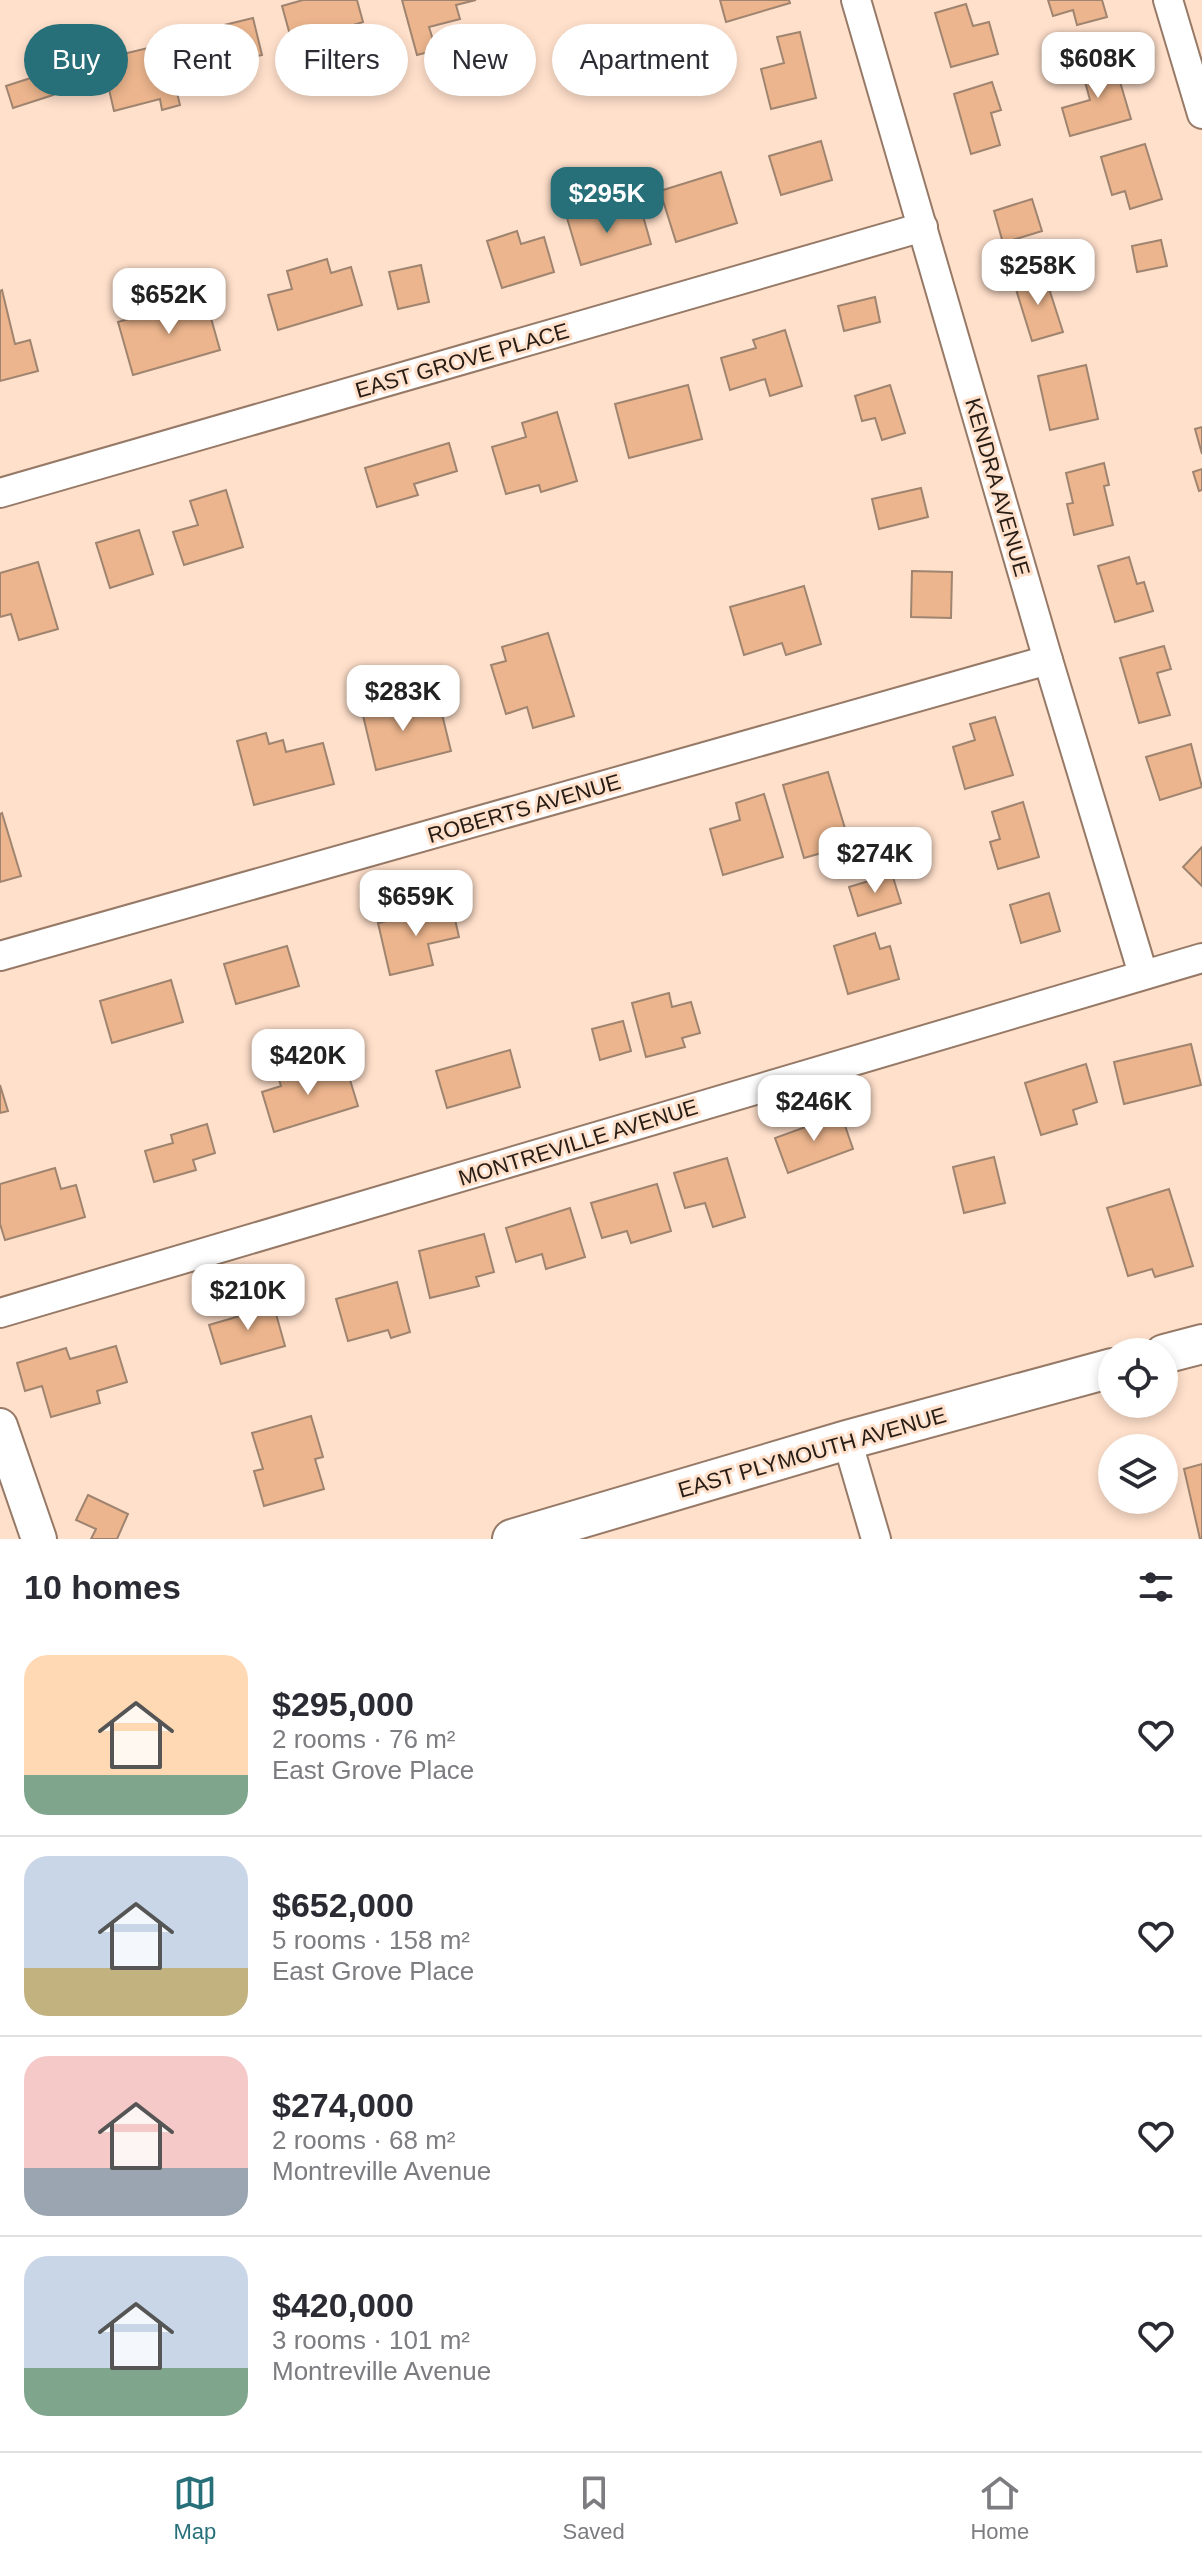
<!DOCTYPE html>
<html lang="en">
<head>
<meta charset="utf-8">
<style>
  body { margin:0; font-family:Arial,sans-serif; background:#f7f7f7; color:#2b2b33; height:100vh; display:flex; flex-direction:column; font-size:30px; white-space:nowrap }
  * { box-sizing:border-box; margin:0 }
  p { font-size:26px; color:#7c7c81 }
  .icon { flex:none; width:44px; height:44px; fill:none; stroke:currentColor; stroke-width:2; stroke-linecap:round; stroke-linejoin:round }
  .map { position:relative; height:1539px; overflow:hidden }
  .drawer { display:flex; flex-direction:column; background:#fff; flex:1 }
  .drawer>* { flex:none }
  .guide { position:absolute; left:24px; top:24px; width:800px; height:72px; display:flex; gap:16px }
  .fabs { position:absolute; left:1098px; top:1338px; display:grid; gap:16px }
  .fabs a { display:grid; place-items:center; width:80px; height:80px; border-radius:50%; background:#fff; box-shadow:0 4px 12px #0003; font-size:40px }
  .price { position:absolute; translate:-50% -68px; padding:0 18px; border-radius:16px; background:#fff; color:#222; font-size:26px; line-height:52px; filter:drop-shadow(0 2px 4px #0008) }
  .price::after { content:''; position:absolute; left:50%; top:48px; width:24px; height:18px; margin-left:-12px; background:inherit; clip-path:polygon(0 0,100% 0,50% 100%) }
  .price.selected { background:#277079; color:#fff }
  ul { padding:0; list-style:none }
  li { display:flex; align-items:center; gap:24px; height:200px; padding:0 24px }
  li+li { border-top:2px solid #e1e1e2 }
  li span { display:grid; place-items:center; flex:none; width:224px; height:160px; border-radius:24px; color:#555 }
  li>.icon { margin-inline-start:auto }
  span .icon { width:96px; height:96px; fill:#fffc; stroke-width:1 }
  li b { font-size:34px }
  h2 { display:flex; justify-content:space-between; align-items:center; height:96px; padding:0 24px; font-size:34px }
  .tag { padding:0 28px; border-radius:36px; background:#fff; box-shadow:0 4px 12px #0003; font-size:28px; line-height:72px }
  .tag.selected { background:#277079; color:#fff }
  .menu { display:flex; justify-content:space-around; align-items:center; height:112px; border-top:2px solid #e1e1e2; background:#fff; font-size:22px; color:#7c7c81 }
  .menu a { display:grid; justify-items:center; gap:4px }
  .menu .selected { color:#277079 }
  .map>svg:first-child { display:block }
  .building { fill:#ecb58d; stroke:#9f8470; stroke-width:2 }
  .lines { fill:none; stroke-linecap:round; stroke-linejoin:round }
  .minor-casing { stroke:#967a67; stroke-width:32 }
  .tertiary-casing { stroke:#967a67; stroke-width:38 }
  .secondary-casing { stroke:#967a67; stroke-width:42 }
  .minor { stroke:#fff; stroke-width:28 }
  .tertiary { stroke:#fff; stroke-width:34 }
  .secondary { stroke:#fff; stroke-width:38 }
  .labels { text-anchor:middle; stroke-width:6; stroke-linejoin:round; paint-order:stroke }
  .street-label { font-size:22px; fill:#281d15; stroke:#ffe0cb }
</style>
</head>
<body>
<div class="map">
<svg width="1202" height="1539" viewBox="0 0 1202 1539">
  <rect width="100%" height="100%" fill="#ffe0cb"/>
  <g class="building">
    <polygon points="303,0 357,0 363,22 331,32 334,42 295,53 282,6"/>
    <polygon points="402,0 476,0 456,5 460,19 429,27 436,50 417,55"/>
    <polygon points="720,0 789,0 790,3 726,22"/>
    <polygon points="1048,0 1102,0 1107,17 1077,25 1073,10 1053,16"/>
    <polygon points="966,4 973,26 989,22 998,54 951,67 935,13"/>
    <polygon points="253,18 262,55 240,60 243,73 198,84 187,34"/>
    <polygon points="800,32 816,98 771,109 761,69 784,63 777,37"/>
    <polygon points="165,44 180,105 162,110 160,99 114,111 102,59"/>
    <polygon points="1113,58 1131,119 1070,136 1062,108 1090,100 1081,67"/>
    <polygon points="46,73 53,95 13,108 6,86"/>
    <polygon points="992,82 1001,110 991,113 1000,145 971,154 954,94"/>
    <polygon points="821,141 832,180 781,195 769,156"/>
    <polygon points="1145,144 1162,199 1130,209 1125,191 1112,195 1101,157"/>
    <polygon points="721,172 737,223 676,242 660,191"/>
    <polygon points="1032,199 1042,231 1003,243 994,211"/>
    <polygon points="599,209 602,221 641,209 651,244 581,265 567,218"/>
    <polygon points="517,231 521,244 544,237 554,272 502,288 487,241"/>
    <polygon points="1161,240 1167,266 1137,272 1132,246"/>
    <polygon points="327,259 331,273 351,267 362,305 278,330 268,295 292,289 287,271"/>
    <polygon points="421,265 429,302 398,309 389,272"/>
    <polygon points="1044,273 1063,332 1032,341 1014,283"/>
    <polygon points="2,290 15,344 30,340 38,371 0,381 0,291"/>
    <polygon points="205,297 220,350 133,375 118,322"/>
    <polygon points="875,297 880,322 844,331 838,306"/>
    <polygon points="785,330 802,386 770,396 765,379 730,390 721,358 756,348 753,340"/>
    <polygon points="1086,365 1098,419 1050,430 1038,376"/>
    <polygon points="688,385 702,439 629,458 615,404"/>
    <polygon points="890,385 905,433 882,440 875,418 862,421 855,396"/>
    <polygon points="557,412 577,481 541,492 539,485 506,494 492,447 526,437 522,423"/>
    <polygon points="1202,427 1202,454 1195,429"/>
    <polygon points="449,443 457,471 414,484 418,495 377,507 365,468"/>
    <polygon points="1104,463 1109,485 1104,486 1113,525 1074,535 1067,504 1073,503 1066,473"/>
    <polygon points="1202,469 1202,490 1199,491 1193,472"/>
    <polygon points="921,488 928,517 879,529 872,499"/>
    <polygon points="226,490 243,547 184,565 173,532 198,525 190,501"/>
    <polygon points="139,530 153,574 110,588 96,543"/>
    <polygon points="1129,557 1137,584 1144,582 1153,611 1115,622 1098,566"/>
    <polygon points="38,562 58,629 19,640 11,614 0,617 0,573"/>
    <polygon points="912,571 952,572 951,618 911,617"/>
    <polygon points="804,586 821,644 786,655 782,643 744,655 730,607"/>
    <polygon points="548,633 574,716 533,728 527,707 506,714 491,665 506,661 502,647"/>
    <polygon points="1164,646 1171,669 1157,673 1170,715 1139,723 1120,658"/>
    <polygon points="388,696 391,707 414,701 417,716 441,710 451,751 376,770 360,703"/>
    <polygon points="995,717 1013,775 965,789 953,747 975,740 970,724"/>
    <polygon points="266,733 269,744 283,740 286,752 323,743 334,784 254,805 237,741"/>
    <polygon points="1191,744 1202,787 1160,800 1146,757"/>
    <polygon points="828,772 850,845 804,858 783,785"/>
    <polygon points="764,794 783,857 723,875 710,829 740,820 736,803"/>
    <polygon points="1023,802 1039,857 998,869 990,842 1000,839 992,812"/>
    <polygon points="2,813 21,876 0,882 0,814"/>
    <polygon points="1202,847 1202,886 1183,867"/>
    <polygon points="892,874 901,903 858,916 849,887"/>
    <polygon points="1049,893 1060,931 1021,943 1010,905"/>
    <polygon points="452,906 459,937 428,944 433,965 390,975 378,923"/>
    <polygon points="875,933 880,949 890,946 899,979 848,994 834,946"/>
    <polygon points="287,946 299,986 236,1004 224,964"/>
    <polygon points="171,980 183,1022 112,1043 100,1001"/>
    <polygon points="669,993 672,1007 691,1002 700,1033 682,1038 685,1047 646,1057 632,1003"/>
    <polygon points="623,1021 631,1051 600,1060 592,1029"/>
    <polygon points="1191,1044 1201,1085 1124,1104 1114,1062"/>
    <polygon points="510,1050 520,1087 447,1108 436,1071"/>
    <polygon points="1086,1064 1097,1102 1073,1110 1077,1124 1041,1135 1025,1083"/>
    <polygon points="299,1066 303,1079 346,1067 358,1106 274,1132 262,1092 281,1086 277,1073"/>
    <polygon points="0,1085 8,1111 0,1113"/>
    <polygon points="841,1114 853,1149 788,1173 775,1138"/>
    <polygon points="207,1124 215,1153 193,1160 196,1170 154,1182 145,1151 173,1143 171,1135"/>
    <polygon points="994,1157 1005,1203 964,1213 953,1167"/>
    <polygon points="727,1158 745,1217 713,1227 705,1203 685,1208 674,1173"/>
    <polygon points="55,1168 61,1189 76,1185 85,1217 5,1240 0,1224 0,1184"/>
    <polygon points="657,1184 671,1231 631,1243 627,1231 602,1238 591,1203"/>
    <polygon points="1169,1189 1193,1266 1155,1277 1152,1269 1128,1276 1107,1208"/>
    <polygon points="570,1208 585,1257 546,1269 542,1254 516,1262 506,1228"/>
    <polygon points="484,1234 494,1272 476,1277 479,1286 430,1298 419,1251"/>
    <polygon points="397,1282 410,1332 391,1338 388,1330 348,1341 336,1299"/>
    <polygon points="271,1296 285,1346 221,1364 209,1325 243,1315 240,1305"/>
    <polygon points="116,1346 127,1382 97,1391 100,1403 51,1417 42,1386 25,1391 17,1363 66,1348 70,1359"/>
    <polygon points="311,1416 323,1457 315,1459 324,1489 264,1506 254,1471 263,1469 252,1433"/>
    <polygon points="1202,1464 1202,1539 1200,1539 1184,1469"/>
    <polygon points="88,1495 128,1514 117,1539 91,1539 96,1529 76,1520"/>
  </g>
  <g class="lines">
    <defs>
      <g id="minor">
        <polyline points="856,0 1048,660 1143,974"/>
        <polyline points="1168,0 1202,114"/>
        <polyline points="0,493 923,227"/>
        <polyline points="0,956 1048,660"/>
        <polyline points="0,1313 1202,958"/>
        <polyline points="847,1440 876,1539"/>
      </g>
      <polyline id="tertiary" points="0,1426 39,1539"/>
      <g id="secondary">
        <polyline points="1164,1354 1202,1344"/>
        <polyline points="512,1539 847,1440 1112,1368"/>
      </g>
    </defs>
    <use href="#minor" class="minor-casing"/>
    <use href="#tertiary" class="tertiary-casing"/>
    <use href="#secondary" class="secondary-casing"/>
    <use href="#minor" class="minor"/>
    <use href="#tertiary" class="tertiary"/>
    <use href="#secondary" class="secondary"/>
  </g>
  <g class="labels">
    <g class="street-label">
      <text transform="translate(462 360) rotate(-16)" y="8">EAST GROVE PLACE</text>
      <text transform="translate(998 487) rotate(74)" y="8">KENDRA AVENUE</text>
      <text transform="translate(524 808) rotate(-16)" y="8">ROBERTS AVENUE</text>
      <text transform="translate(578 1142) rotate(-17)" y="8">MONTREVILLE AVENUE</text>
      <text transform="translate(812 1452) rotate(-16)" y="8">EAST PLYMOUTH AVENUE</text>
    </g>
  </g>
</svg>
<div class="fabs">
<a><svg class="icon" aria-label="locate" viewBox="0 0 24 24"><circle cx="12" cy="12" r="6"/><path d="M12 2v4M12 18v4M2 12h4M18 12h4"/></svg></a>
<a><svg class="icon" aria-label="layers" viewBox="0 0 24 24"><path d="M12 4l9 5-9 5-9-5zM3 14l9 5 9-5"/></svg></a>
</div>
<b class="price" style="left:1098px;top:100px">$608K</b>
<b class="price selected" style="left:607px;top:235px">$295K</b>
<b class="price" style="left:1038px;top:307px">$258K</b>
<b class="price" style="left:169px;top:336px">$652K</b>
<b class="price" style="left:403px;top:733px">$283K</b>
<b class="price" style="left:875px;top:895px">$274K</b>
<b class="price" style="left:416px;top:938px">$659K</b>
<b class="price" style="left:308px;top:1097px">$420K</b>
<b class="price" style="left:814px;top:1143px">$246K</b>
<b class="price" style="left:248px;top:1332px">$210K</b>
<div class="guide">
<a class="tag selected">Buy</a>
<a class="tag">Rent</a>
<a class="tag">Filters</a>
<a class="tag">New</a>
<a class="tag">Apartment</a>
</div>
</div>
<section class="drawer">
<h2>10 homes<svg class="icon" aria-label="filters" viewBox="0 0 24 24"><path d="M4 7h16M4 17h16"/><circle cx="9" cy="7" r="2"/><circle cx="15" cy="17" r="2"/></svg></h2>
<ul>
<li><span style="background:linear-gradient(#ffd9b3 75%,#7fa58c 0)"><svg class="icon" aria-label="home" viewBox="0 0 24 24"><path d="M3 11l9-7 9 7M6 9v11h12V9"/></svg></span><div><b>$295,000</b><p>2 rooms · 76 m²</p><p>East Grove Place</p></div><svg class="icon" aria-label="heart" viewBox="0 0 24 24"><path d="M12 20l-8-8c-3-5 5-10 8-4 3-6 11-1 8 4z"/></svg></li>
<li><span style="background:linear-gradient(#c9d6e8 70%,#c2b280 0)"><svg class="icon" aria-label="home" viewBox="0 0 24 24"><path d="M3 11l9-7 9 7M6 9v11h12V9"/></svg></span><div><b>$652,000</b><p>5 rooms · 158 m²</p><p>East Grove Place</p></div><svg class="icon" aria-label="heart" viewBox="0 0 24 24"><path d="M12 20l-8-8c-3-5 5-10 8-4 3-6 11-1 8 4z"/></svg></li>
<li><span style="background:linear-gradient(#f6c9c9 70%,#9aa5b1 0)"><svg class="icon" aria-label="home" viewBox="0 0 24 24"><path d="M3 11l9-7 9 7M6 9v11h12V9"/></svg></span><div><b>$274,000</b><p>2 rooms · 68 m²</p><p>Montreville Avenue</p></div><svg class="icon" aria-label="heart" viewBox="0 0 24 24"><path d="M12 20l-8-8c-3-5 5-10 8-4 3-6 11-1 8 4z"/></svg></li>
<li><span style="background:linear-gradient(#c9d6e8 70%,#7fa58c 0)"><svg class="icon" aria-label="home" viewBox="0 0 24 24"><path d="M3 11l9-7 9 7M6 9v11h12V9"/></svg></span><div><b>$420,000</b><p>3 rooms · 101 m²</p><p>Montreville Avenue</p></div><svg class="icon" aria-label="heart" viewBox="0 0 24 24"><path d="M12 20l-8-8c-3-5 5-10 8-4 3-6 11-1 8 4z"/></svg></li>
</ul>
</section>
<nav class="menu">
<a class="selected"><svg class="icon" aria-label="map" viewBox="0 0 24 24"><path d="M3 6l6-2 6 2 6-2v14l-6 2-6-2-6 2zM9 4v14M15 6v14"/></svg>Map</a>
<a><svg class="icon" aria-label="saved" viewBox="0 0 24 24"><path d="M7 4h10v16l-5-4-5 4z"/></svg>Saved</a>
<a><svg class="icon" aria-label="home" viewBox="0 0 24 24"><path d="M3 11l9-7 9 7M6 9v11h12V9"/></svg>Home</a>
</nav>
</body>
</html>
